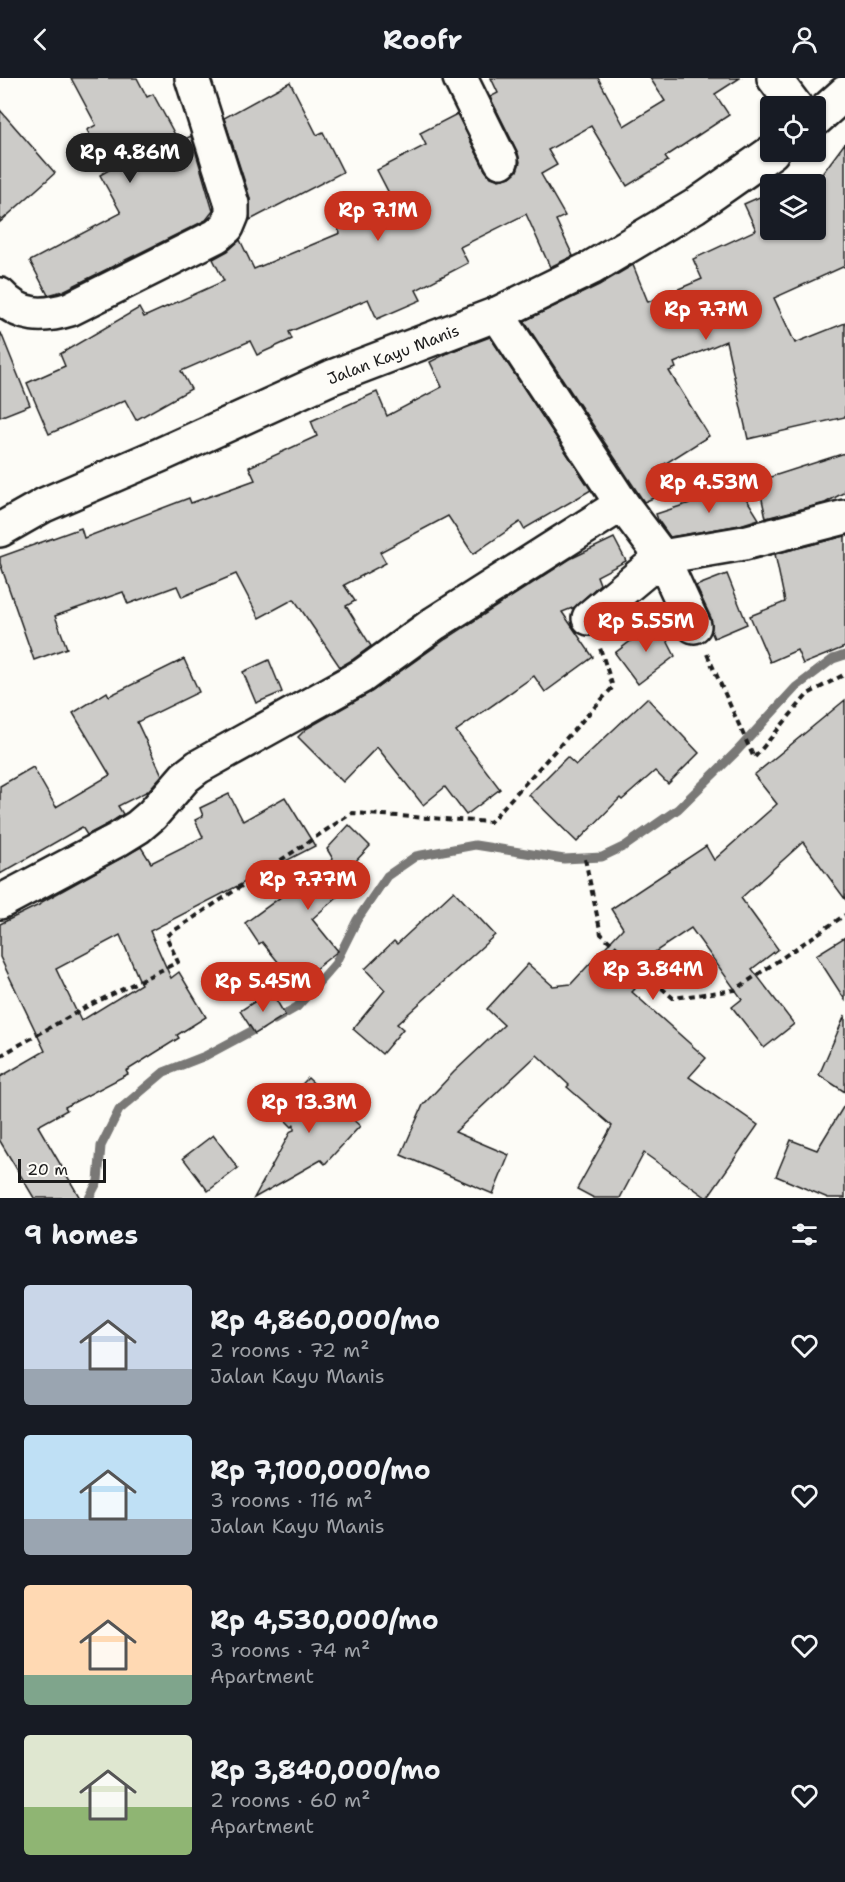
<!DOCTYPE html>
<html lang="en">
<head>
<meta charset="utf-8">
<style>
  body { margin:0; font-family:"Shantell Sans",sans-serif; background:#242831; color:#f1f3f6; height:100vh; display:flex; flex-direction:column; font-size:22px; white-space:nowrap }
  * { box-sizing:border-box; margin:0 }
  p { font-size:20px; color:#9ea1a6 }
  .icon { flex:none; width:33px; height:33px; fill:none; stroke:currentColor; stroke-width:2; stroke-linecap:round; stroke-linejoin:round }
  .map { position:relative; height:1120px; overflow:hidden }
  .drawer { display:flex; flex-direction:column; background:#171b24; flex:1 }
  .drawer>* { flex:none }
  .tools { position:absolute; left:760px; top:18px; display:grid; gap:12px }
  .tools a { display:grid; place-items:center; width:66px; height:66px; border-radius:6px; background:#171b24; box-shadow:0 2px 4px #0004; font-size:30px }
  .scale { position:absolute; left:18px; bottom:15px; width:88px; box-sizing:border-box; padding-left:6px; border:3px solid #1c1c1c; border-top:0; font-size:16px; line-height:21px; white-space:nowrap; color:#1c1c1c; -webkit-text-stroke:4px #fdfcf7; paint-order:stroke }
  .price { position:absolute; translate:-50% -51px; padding:0 14px; border-radius:21px; background:#c8321e; color:#fff; font-size:20px; line-height:39px; filter:drop-shadow(0 2px 3px #0008) }
  .price::after { content:''; position:absolute; left:50%; top:36px; width:18px; height:14px; margin-left:-9px; background:inherit; clip-path:polygon(0 0,100% 0,50% 100%) }
  .price.active { background:#222; color:#fff }
  ul { padding:0; list-style:none }
  li { display:flex; align-items:center; gap:18px; height:150px; padding:0 24px }
  li span { display:grid; place-items:center; flex:none; width:168px; height:120px; border-radius:6px; color:#555 }
  li>.icon { margin-inline-start:auto }
  span .icon { width:72px; height:72px; fill:#fffc; stroke-width:1 }
  li b { font-size:26px }
  h2 { display:flex; justify-content:space-between; align-items:center; height:72px; padding:0 24px; font-size:26px }
  header { display:flex; justify-content:space-between; align-items:center; height:78px; padding:0 24px; background:#171b24; font-size:27px; font-weight:700 }
  .map>svg:first-child { display:block }
  .lines { fill:none; stroke-linecap:round; stroke-linejoin:round }
  .stream { stroke:#797876; stroke-width:9 }
  .building { fill:#cccbc8; stroke:#1c1c1c; stroke-width:1.5; fill-rule:evenodd }
  .minor-casing { stroke:#1c1c1c; stroke-width:38 }
  .path { stroke:#1c1c1c; stroke-width:4; stroke-dasharray:6 4.5; stroke-linecap:butt }
  .minor { stroke:#fdfcf7; stroke-width:33 }
  .labels { text-anchor:middle; stroke-width:4.5; stroke-linejoin:round; paint-order:stroke }
  .street-label { font-size:16px; fill:#1c1c1c; stroke:#fdfcf7 }
</style>
</head>
<body>
<header><svg class="icon" aria-label="back" viewBox="0 0 24 24"><path d="M15 5l-7 7 7 7"/></svg>Roofr<svg class="icon" aria-label="person" viewBox="0 0 24 24"><circle cx="12" cy="8" r="4"/><path d="M4 21q1-7 8-7t8 7"/></svg></header>
<div class="map">
<svg width="845" height="1120" viewBox="0 0 845 1120">
  <rect width="100%" height="100%" fill="#fdfcf7"/>
  <filter id="ink" filterUnits="userSpaceOnUse"><feTurbulence type="fractalNoise" baseFrequency=".0167" numOctaves="2"/><feDisplacementMap in="SourceGraphic" scale="12" xChannelSelector="R" yChannelSelector="G"/><feConvolveMatrix kernelMatrix="1 2 1 2 8 2 1 2 1" color-interpolation-filters="sRGB"/></filter>
  <g filter="url(#ink)">
    <g class="lines">
      <g class="stream">
        <polyline points="274,942 297,929 335,886 357,842 387,798 416,778 475,767 564,781 602,779 625,768 678,731 736,674 796,609 833,581 845,577"/>
        <polyline points="89,1120 98,1103 101,1068 119,1032 164,994 205,978 261,948"/>
      </g>
    </g>
    <g class="building">
      <polygon points="71,0 137,0 147,19 153,16 179,64 191,58 213,133 206,142 63,213 48,217 30,183 121,135 100,97 109,92 87,52 96,47"/>
      <polygon points="491,0 598,0 624,48 665,23 650,0 740,0 715,16 729,37 665,79 668,83 627,108 591,48 548,72 557,87 541,96 565,138 556,142 573,178 550,189 526,136 460,169 468,185 416,212 421,222 377,241 368,221 289,254 292,261 257,277 250,263 181,293 191,311 136,342 125,322 49,356 27,305 65,288 60,276 139,230 144,239 224,203 213,181 228,173 240,162 254,191 340,155 338,151 394,125 377,92 426,67 420,55 457,36 485,92 491,99 499,102 510,99 517,93 520,84 518,75 490,19 498,15"/>
      <polygon points="290,4 317,57 323,54 343,94 250,142 250,120 224,40"/>
      <polygon points="0,32 55,95 0,144"/>
      <polygon points="845,65 845,188 774,220 795,265 845,245 845,339 748,361 726,263 674,285 676,290 669,293 709,358 655,392 665,415 644,424 524,243 599,207 633,187 648,224 702,201 693,181 756,152 744,126 771,114 771,152 816,152 816,104"/>
      <polygon points="1,255 30,327 0,339 0,256"/>
      <polygon points="490,259 591,412 524,451 520,444 473,476 448,438 380,474 386,485 344,507 355,523 346,528 371,568 352,582 340,589 294,521 259,540 236,496 182,519 177,508 128,526 123,514 55,538 67,570 34,582 0,485 0,479 81,450 84,460 189,420 191,425 255,402 249,389 317,358 311,343 377,314 387,338 442,309 430,284 450,274"/>
      <polygon points="845,375 845,414 825,425 766,440 758,403"/>
      <polygon points="739,409 759,441 740,447 670,459 658,442 656,436"/>
      <polygon points="845,458 845,569 803,586 797,572 770,584 750,538 785,524 775,476"/>
      <polygon points="614,460 626,483 597,498 600,506 575,529 562,534 593,579 545,614 534,598 456,653 500,711 466,737 445,709 423,727 377,669 343,704 298,659 306,651 371,614 446,561 570,481"/>
      <polygon points="727,496 747,546 714,560 711,553 711,540 696,508"/>
      <polygon points="657,543 675,578 638,606 615,575"/>
      <polygon points="184,581 199,614 137,644 162,697 148,713 118,728 123,736 108,746 87,757 82,749 0,796 0,708 33,689 56,729 110,697 73,635 107,614 109,618"/>
      <polygon points="269,582 282,614 256,625 243,594"/>
      <polygon points="647,620 699,675 668,706 655,693 622,722 620,720 577,764 529,717 567,679 576,687"/>
      <polygon points="845,622 845,821 803,764 741,820 778,871 752,891 794,946 764,970 732,929 742,921 691,850 620,897 635,911 632,914 706,980 689,999 758,1047 707,1120 644,1075 620,1120 594,1120 577,1111 612,1048 567,1009 569,1007 537,977 455,1054 509,1077 493,1116 401,1077 423,1027 454,994 504,947 487,931 528,886 553,908 571,906 623,850 611,831 706,768 714,782 777,726 754,697"/>
      <path d="M229,716L243,743L285,719L315,768L150,853L171,900L179,894L206,939L177,957L179,960L126,993L128,996L65,1029L67,1032L38,1048L80,1120H34L0,1063V999L45,973L0,879V846L41,826L40,825L141,769L151,785L203,759L195,742L203,738L200,730ZM120,857L141,906L81,943L56,891Z"/>
      <polygon points="349,747 370,768 352,787 361,798 312,841 338,873 296,906 262,864 259,866 245,845 333,781 327,771"/>
      <polygon points="454,813 495,857 397,946 403,951 382,976 353,951 385,912 365,891 394,863 397,866"/>
      <polygon points="845,859 845,922 816,877"/>
      <polygon points="271,913 285,937 255,956 240,933"/>
      <polygon points="845,937 845,1014 819,997"/>
      <polygon points="308,1000 360,1048 325,1086 321,1082 254,1120 291,1053 294,1052 294,1047 292,1049 276,1033"/>
      <polygon points="845,1026 845,1120 828,1120 776,1098 791,1062 817,1072"/>
      <polygon points="213,1057 238,1090 208,1113 183,1080"/>
    </g>
    <g class="lines">
      <defs>
        <g id="minor">
          <polyline points="460,0 501,83"/>
          <polyline points="774,0 795,28"/>
          <polyline points="816,41 845,15"/>
          <path d="M0,217C20,240 44,239 70,231L216,158L227,149L232,137V126L192,0"/>
          <polyline points="497,236 622,426 662,479 744,465 845,439"/>
          <polyline points="0,452 44,427 160,377 332,299 497,236 591,190 695,128 772,74"/>
          <polyline points="589,540 662,479 694,548"/>
          <polyline points="0,824 117,762 138,749 152,737 185,699 198,689 362,598 435,545 622,426"/>
        </g>
      </defs>
      <use href="#minor" class="minor-casing"/>
      <g class="path">
        <polyline points="707,576 754,680 808,616 845,596"/>
        <polyline points="585,781 601,856 673,920 735,912 845,837"/>
        <polyline points="0,978 86,929 178,884 166,858 352,735 490,744 613,609 599,567"/>
      </g>
      <use href="#minor" class="minor"/>
    </g>
  </g>
  <g class="labels">
    <g class="street-label">
      <text transform="translate(393 276) rotate(-21)" y="6">Jalan Kayu Manis</text>
    </g>
  </g>
</svg>
<div class="tools">
<a><svg class="icon" aria-label="locate" viewBox="0 0 24 24"><circle cx="12" cy="12" r="6"/><path d="M12 2v4M12 18v4M2 12h4M18 12h4"/></svg></a>
<a><svg class="icon" aria-label="layers" viewBox="0 0 24 24"><path d="M12 4l9 5-9 5-9-5zM3 14l9 5 9-5"/></svg></a>
</div>
<div class="scale">20 m</div>
<b class="price active" style="left:130px;top:106px">Rp 4.86M</b>
<b class="price" style="left:378px;top:164px">Rp 7.1M</b>
<b class="price" style="left:706px;top:263px">Rp 7.7M</b>
<b class="price" style="left:709px;top:436px">Rp 4.53M</b>
<b class="price" style="left:646px;top:575px">Rp 5.55M</b>
<b class="price" style="left:308px;top:833px">Rp 7.77M</b>
<b class="price" style="left:653px;top:923px">Rp 3.84M</b>
<b class="price" style="left:263px;top:935px">Rp 5.45M</b>
<b class="price" style="left:309px;top:1056px">Rp 13.3M</b>
</div>
<section class="drawer">
<h2>9 homes<svg class="icon" aria-label="filters" viewBox="0 0 24 24"><path d="M4 7h16M4 17h16"/><circle cx="9" cy="7" r="2"/><circle cx="15" cy="17" r="2"/></svg></h2>
<ul>
<li><span style="background:linear-gradient(#c9d6e8 70%,#9aa5b1 0)"><svg class="icon" aria-label="home" viewBox="0 0 24 24"><path d="M3 11l9-7 9 7M6 9v11h12V9"/></svg></span><div><b>Rp 4,860,000/mo</b><p>2 rooms · 72 m²</p><p>Jalan Kayu Manis</p></div><svg class="icon" aria-label="heart" viewBox="0 0 24 24"><path d="M12 20l-8-8c-3-5 5-10 8-4 3-6 11-1 8 4z"/></svg></li>
<li><span style="background:linear-gradient(#bfe0f5 70%,#9aa5b1 0)"><svg class="icon" aria-label="home" viewBox="0 0 24 24"><path d="M3 11l9-7 9 7M6 9v11h12V9"/></svg></span><div><b>Rp 7,100,000/mo</b><p>3 rooms · 116 m²</p><p>Jalan Kayu Manis</p></div><svg class="icon" aria-label="heart" viewBox="0 0 24 24"><path d="M12 20l-8-8c-3-5 5-10 8-4 3-6 11-1 8 4z"/></svg></li>
<li><span style="background:linear-gradient(#ffd9b3 75%,#7fa58c 0)"><svg class="icon" aria-label="home" viewBox="0 0 24 24"><path d="M3 11l9-7 9 7M6 9v11h12V9"/></svg></span><div><b>Rp 4,530,000/mo</b><p>3 rooms · 74 m²</p><p>Apartment</p></div><svg class="icon" aria-label="heart" viewBox="0 0 24 24"><path d="M12 20l-8-8c-3-5 5-10 8-4 3-6 11-1 8 4z"/></svg></li>
<li><span style="background:linear-gradient(#dfe7d0 60%,#8fb573 0)"><svg class="icon" aria-label="home" viewBox="0 0 24 24"><path d="M3 11l9-7 9 7M6 9v11h12V9"/></svg></span><div><b>Rp 3,840,000/mo</b><p>2 rooms · 60 m²</p><p>Apartment</p></div><svg class="icon" aria-label="heart" viewBox="0 0 24 24"><path d="M12 20l-8-8c-3-5 5-10 8-4 3-6 11-1 8 4z"/></svg></li>
</ul>
</section>
</body>
</html>
